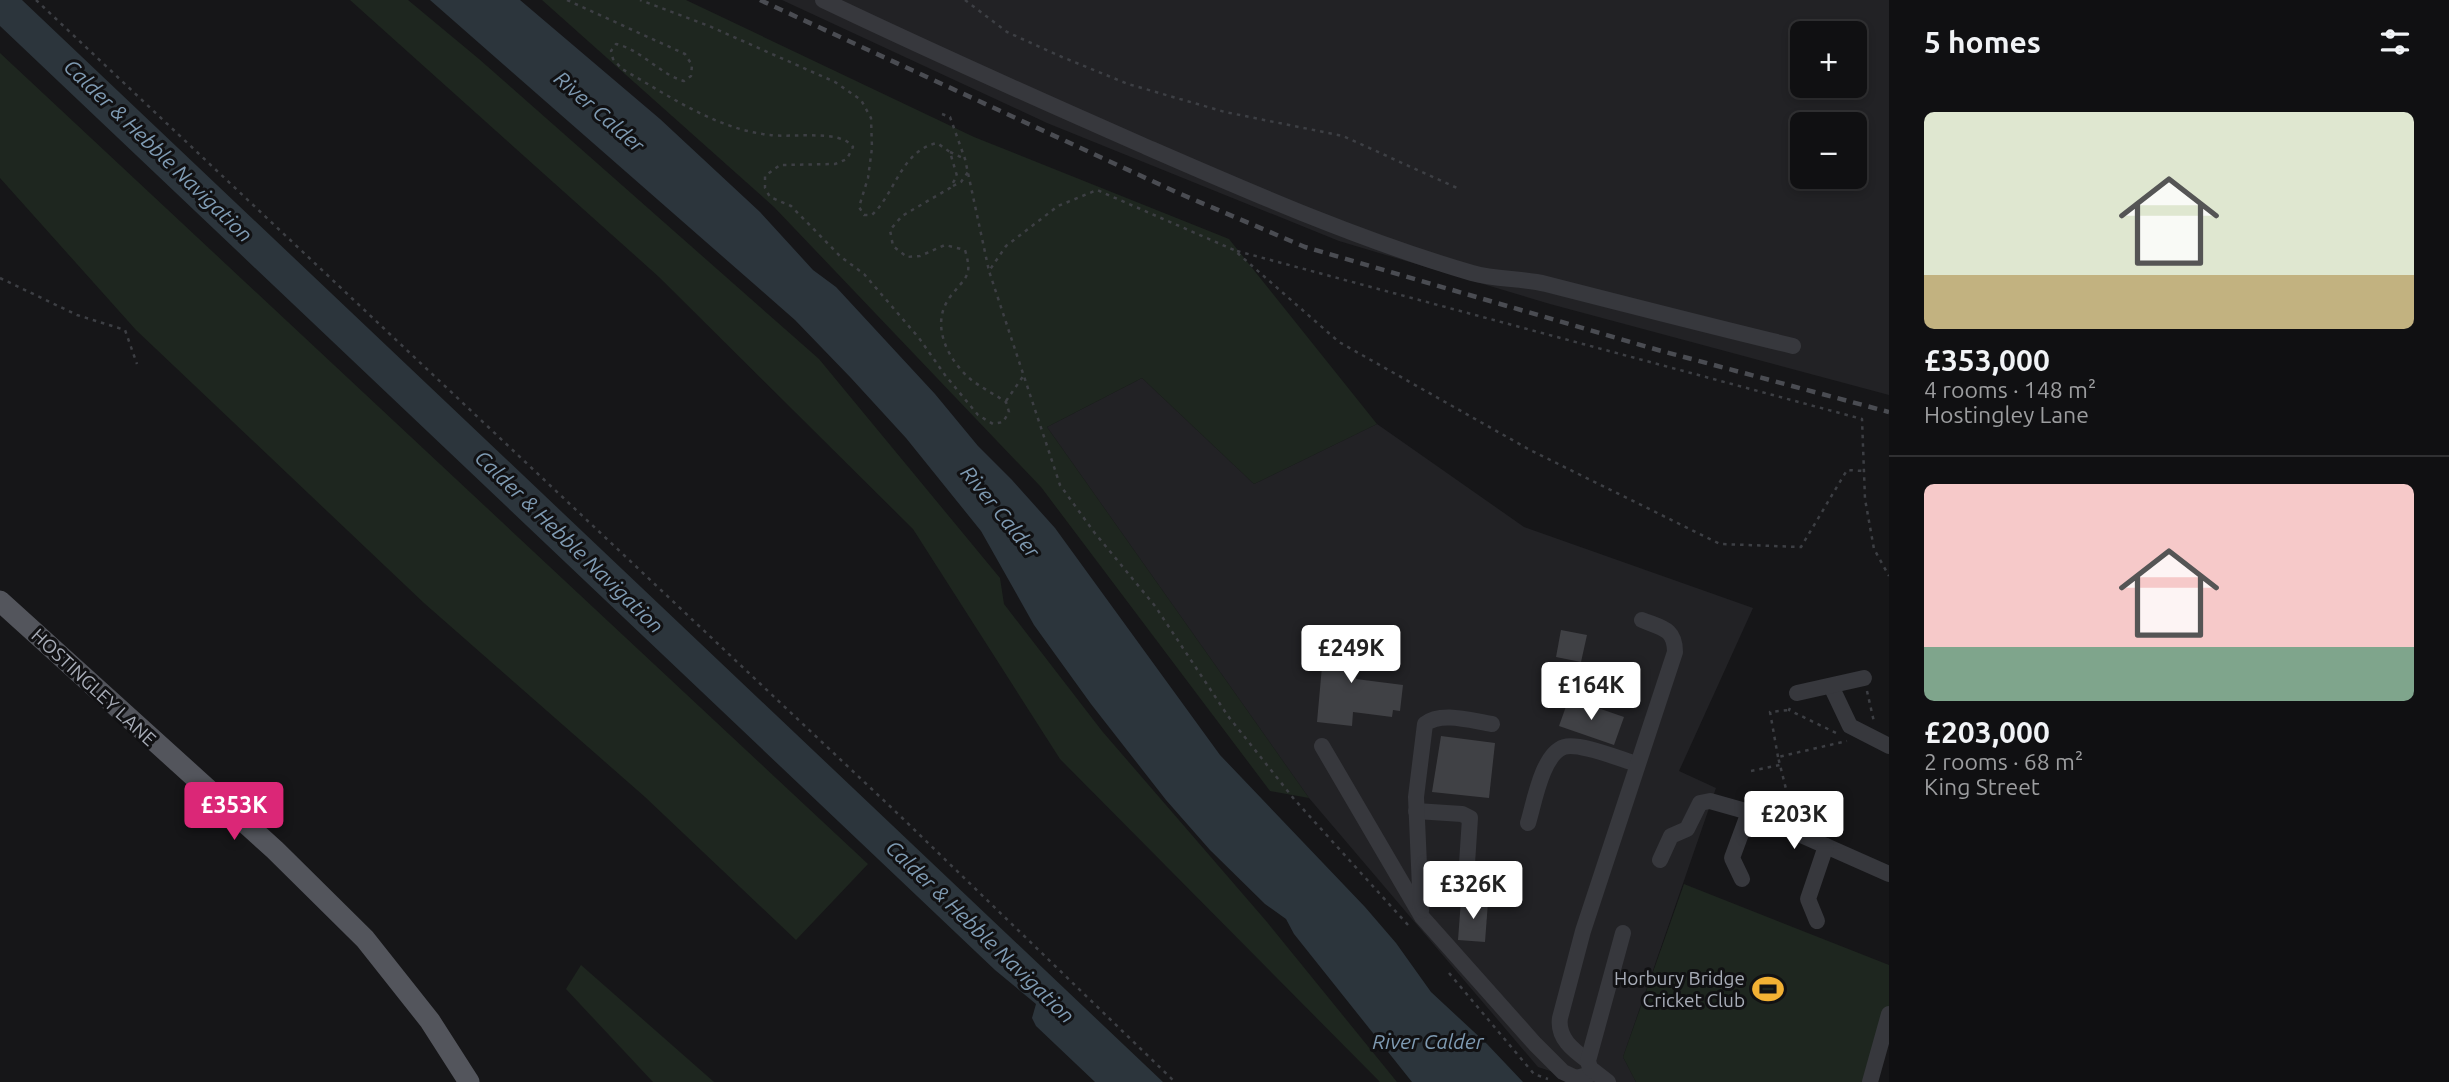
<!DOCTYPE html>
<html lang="en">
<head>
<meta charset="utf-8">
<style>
  body { margin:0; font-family:Ubuntu,sans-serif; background:#1e1e20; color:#f1f3f6; height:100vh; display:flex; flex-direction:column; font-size:26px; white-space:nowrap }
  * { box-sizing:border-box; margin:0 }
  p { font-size:23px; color:#9c9d9f }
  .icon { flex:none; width:38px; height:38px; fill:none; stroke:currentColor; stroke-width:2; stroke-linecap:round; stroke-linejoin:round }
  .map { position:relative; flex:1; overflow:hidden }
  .sheet { display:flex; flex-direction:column; background:#101012; width:560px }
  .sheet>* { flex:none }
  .controls { position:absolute; left:1790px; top:21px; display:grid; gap:14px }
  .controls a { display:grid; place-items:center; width:77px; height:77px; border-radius:10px; background:#101012; box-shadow:0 4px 10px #0003,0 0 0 2px #303032; font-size:35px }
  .price { position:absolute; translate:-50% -60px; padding:0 16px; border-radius:7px; background:#fff; color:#222; font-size:23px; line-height:46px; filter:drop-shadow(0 2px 4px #0008) }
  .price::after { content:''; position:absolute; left:50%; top:42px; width:21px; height:16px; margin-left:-10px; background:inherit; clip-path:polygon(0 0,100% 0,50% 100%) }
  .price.active { background:#db2777; color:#fff }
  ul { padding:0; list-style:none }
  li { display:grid; align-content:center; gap:14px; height:371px; padding:0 35px }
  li+li { border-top:2px solid #303032 }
  li span { display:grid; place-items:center; height:217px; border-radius:10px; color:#555 }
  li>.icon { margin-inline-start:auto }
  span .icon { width:126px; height:126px; fill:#fffc; stroke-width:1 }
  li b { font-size:30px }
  h2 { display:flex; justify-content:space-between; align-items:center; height:84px; padding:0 35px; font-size:30px }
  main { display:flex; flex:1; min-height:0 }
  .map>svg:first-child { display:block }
  .built { fill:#222225; fill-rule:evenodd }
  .green { fill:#1e261f }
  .water { fill:#2c353c }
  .building { fill:#404145 }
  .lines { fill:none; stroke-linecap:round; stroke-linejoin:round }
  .path { stroke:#3d3f44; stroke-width:2.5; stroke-dasharray:3.5 5; stroke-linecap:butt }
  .minor { stroke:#37383d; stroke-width:16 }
  .major { stroke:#53555c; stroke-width:21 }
  .rail { stroke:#4a4c52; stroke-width:4.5; stroke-dasharray:9 7; stroke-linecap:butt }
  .labels { text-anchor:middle; stroke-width:6; stroke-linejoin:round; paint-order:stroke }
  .street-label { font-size:19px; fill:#a8adb8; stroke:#111113 }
  .poi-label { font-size:19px; fill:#a8adb8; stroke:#111113; text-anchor:end }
  .water-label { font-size:21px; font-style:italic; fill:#7f9bb3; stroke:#111113 }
</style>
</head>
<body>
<main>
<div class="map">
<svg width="1889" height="1082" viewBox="0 0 1889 1082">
  <rect width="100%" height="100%" fill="#161618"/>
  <g class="built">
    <path d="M782,0H1889V395L1550,304L1339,241L1047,123ZM1802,33H1855V86H1802ZM1802,124H1855V177H1802Z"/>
    <polygon points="1142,378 1254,484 1377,424 1524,527 1753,608 1679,771 1716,788 1623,1057 1636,1082 1584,1082 1538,1067 1309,798 1047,427"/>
  </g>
  <g class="green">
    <polygon points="350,0 408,0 479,59 819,359 1000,578 1004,604 1102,731 1267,922 1397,1082 1380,1082 1060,759 913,529 659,277"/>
    <polygon points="542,0 686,0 974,137 1229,239 1377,424 1254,484 1142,378 1047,427 1309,798 1270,791 1041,487 774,207"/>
    <polygon points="0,53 868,864 796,940 645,797 424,603 136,330 0,178"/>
    <polygon points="1684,884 1889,965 1889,1014 1867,1082 1636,1082 1623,1057"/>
    <polygon points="581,965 714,1082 653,1082 566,989"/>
  </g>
  <g class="water">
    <polygon points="0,0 22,0 1163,1082 1095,1082 1036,1026 1032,1018 1036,1004 995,970 0,26"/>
    <polygon points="430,0 520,0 660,119 760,212 813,270 836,287 935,394 978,446 1012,480 1055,528 1220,755 1365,907 1396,943 1431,992 1487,1044 1523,1082 1412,1082 1294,934 1286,919 1265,904 1210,850 1166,800 1091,704 1034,625 981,531 906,438 851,378 795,320"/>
  </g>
  <g class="building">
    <polygon points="1561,630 1587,635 1581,662 1556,657"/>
    <polygon points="1325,633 1360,636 1356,679 1403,685 1400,711 1393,710 1392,717 1353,712 1352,726 1317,722"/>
    <polygon points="1569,698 1624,717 1614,745 1559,726"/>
    <polygon points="1441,736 1495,743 1489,798 1432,792"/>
    <polygon points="1461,900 1488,902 1485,942 1458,940"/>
  </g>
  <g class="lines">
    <g class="path">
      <polyline points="36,0 895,811 1175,1082"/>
      <path d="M567,0L685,54L692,65L691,76L684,81C659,74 642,50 616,44L611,51L613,59L622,69C668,95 715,129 770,135C791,138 841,129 853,147L847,159L835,164L780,165L765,176V188L770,197L791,206L841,257L864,274L919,338L945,375L978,415L993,424L1003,422L1009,412L1006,402C994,394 980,387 969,378C947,358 930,324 950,297C966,276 973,277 965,250L945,245L920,256L907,257L893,246L890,230L902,216L950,188L957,176L950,152L937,143C901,151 896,192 872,215H864L859,207L868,178L872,148L871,118L861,100L835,82L709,26L640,0"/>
      <polyline points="965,0 1007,32 1062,57 1128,84 1225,112 1343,136 1457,188"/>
      <polyline points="942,114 950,117 965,159 989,271"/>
      <polyline points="950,152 965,159"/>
      <polyline points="953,186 961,182 968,172"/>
      <polyline points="1237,251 1862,419 1865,499 1874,549 1889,576"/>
      <polyline points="0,278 77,315 125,330 137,364"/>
      <polyline points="1006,401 1024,375"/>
      <polyline points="1867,691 1874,722"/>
      <polyline points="1790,708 1789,710 1838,734"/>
      <polyline points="1778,757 1770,712 1789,710"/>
      <polyline points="1751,771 1780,765"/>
      <polyline points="1800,818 1789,801 1778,757 1847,741"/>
      <polyline points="1408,925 1294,799 1228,716 1155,606 1094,532 1060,485 989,271 1006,246 1058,206 1097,190 1234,250 1339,342 1530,450 1720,544 1801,547 1847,470 1864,471"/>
      <polyline points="1449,973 1534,1074 1548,1079"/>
    </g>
    <g class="minor">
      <path d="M823,0C928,50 1035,98 1142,145C1250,192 1359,240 1472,273C1496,280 1522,278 1546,284C1628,305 1710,326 1793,346"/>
      <polyline points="1831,686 1850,726 1889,746"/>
      <polyline points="1797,693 1864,678"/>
      <polyline points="1322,746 1422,917 1535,1044 1563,1072 1576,1078 1595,1073"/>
      <polyline points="1416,811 1462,814 1470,818 1466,879"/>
      <path d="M1528,823C1534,804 1542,754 1564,747C1579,742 1620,759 1637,764"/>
      <polyline points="1660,860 1671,836 1687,829 1700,803 1710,801 1749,812 1889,874"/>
      <polyline points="1742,879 1732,858 1749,812"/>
      <path d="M1421,911L1416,797L1425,724C1441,711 1472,721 1492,724"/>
      <polyline points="1817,921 1808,899 1826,846"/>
      <path d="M1588,1061C1573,1050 1557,1038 1560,1018L1583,931L1675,652C1675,628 1661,628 1642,620"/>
      <polyline points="1608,1082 1590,1068 1588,1061 1623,933"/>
      <polyline points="1870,1082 1889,1014"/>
    </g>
    <polyline class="major" points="0,601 275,850 365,939 430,1021 469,1082"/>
    <polyline class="rail" points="760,0 1176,192 1305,247 1658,350 1889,412"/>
  </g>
  <defs>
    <symbol id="stadium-bare" viewBox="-9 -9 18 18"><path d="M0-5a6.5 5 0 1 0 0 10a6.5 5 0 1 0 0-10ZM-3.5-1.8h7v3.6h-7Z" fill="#f2b134" stroke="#111113" stroke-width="2.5" paint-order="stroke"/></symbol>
  </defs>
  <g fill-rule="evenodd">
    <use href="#stadium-bare" x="1746" y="967" width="44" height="44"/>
  </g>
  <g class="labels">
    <g class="street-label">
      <text transform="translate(94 687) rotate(43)" y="7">HOSTINGLEY LANE</text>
    </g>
    <g class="poi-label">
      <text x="1745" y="985">Horbury Bridge<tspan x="1745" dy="22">Cricket Club</tspan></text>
    </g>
    <g class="water-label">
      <text transform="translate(599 112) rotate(41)" y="7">River Calder</text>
      <text transform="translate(158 151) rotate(44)" y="7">Calder &amp; Hebble Navigation</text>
      <text transform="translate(1000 512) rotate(51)" y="7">River Calder</text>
      <text transform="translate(569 542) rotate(44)" y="7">Calder &amp; Hebble Navigation</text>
      <text transform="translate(980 932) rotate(44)" y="7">Calder &amp; Hebble Navigation</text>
      <text x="1428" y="1049">River Calder</text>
    </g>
  </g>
</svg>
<div class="controls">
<a>+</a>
<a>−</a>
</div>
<b class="price" style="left:1351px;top:685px">£249K</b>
<b class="price" style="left:1591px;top:722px">£164K</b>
<b class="price active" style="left:234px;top:842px">£353K</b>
<b class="price" style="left:1794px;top:851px">£203K</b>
<b class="price" style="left:1473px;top:921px">£326K</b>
</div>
<section class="sheet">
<h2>5 homes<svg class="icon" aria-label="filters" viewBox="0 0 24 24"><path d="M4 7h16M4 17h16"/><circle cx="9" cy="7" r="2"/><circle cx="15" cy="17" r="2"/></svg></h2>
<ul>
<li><span style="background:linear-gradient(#dfe7d0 75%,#c2b280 0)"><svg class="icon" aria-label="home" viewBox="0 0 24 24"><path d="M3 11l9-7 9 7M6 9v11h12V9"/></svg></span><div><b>£353,000</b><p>4 rooms · 148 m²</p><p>Hostingley Lane</p></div></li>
<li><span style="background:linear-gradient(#f6c9c9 75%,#7fa58c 0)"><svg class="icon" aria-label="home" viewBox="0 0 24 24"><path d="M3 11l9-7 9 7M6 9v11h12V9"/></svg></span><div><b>£203,000</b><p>2 rooms · 68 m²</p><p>King Street</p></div></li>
</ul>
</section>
</main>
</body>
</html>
